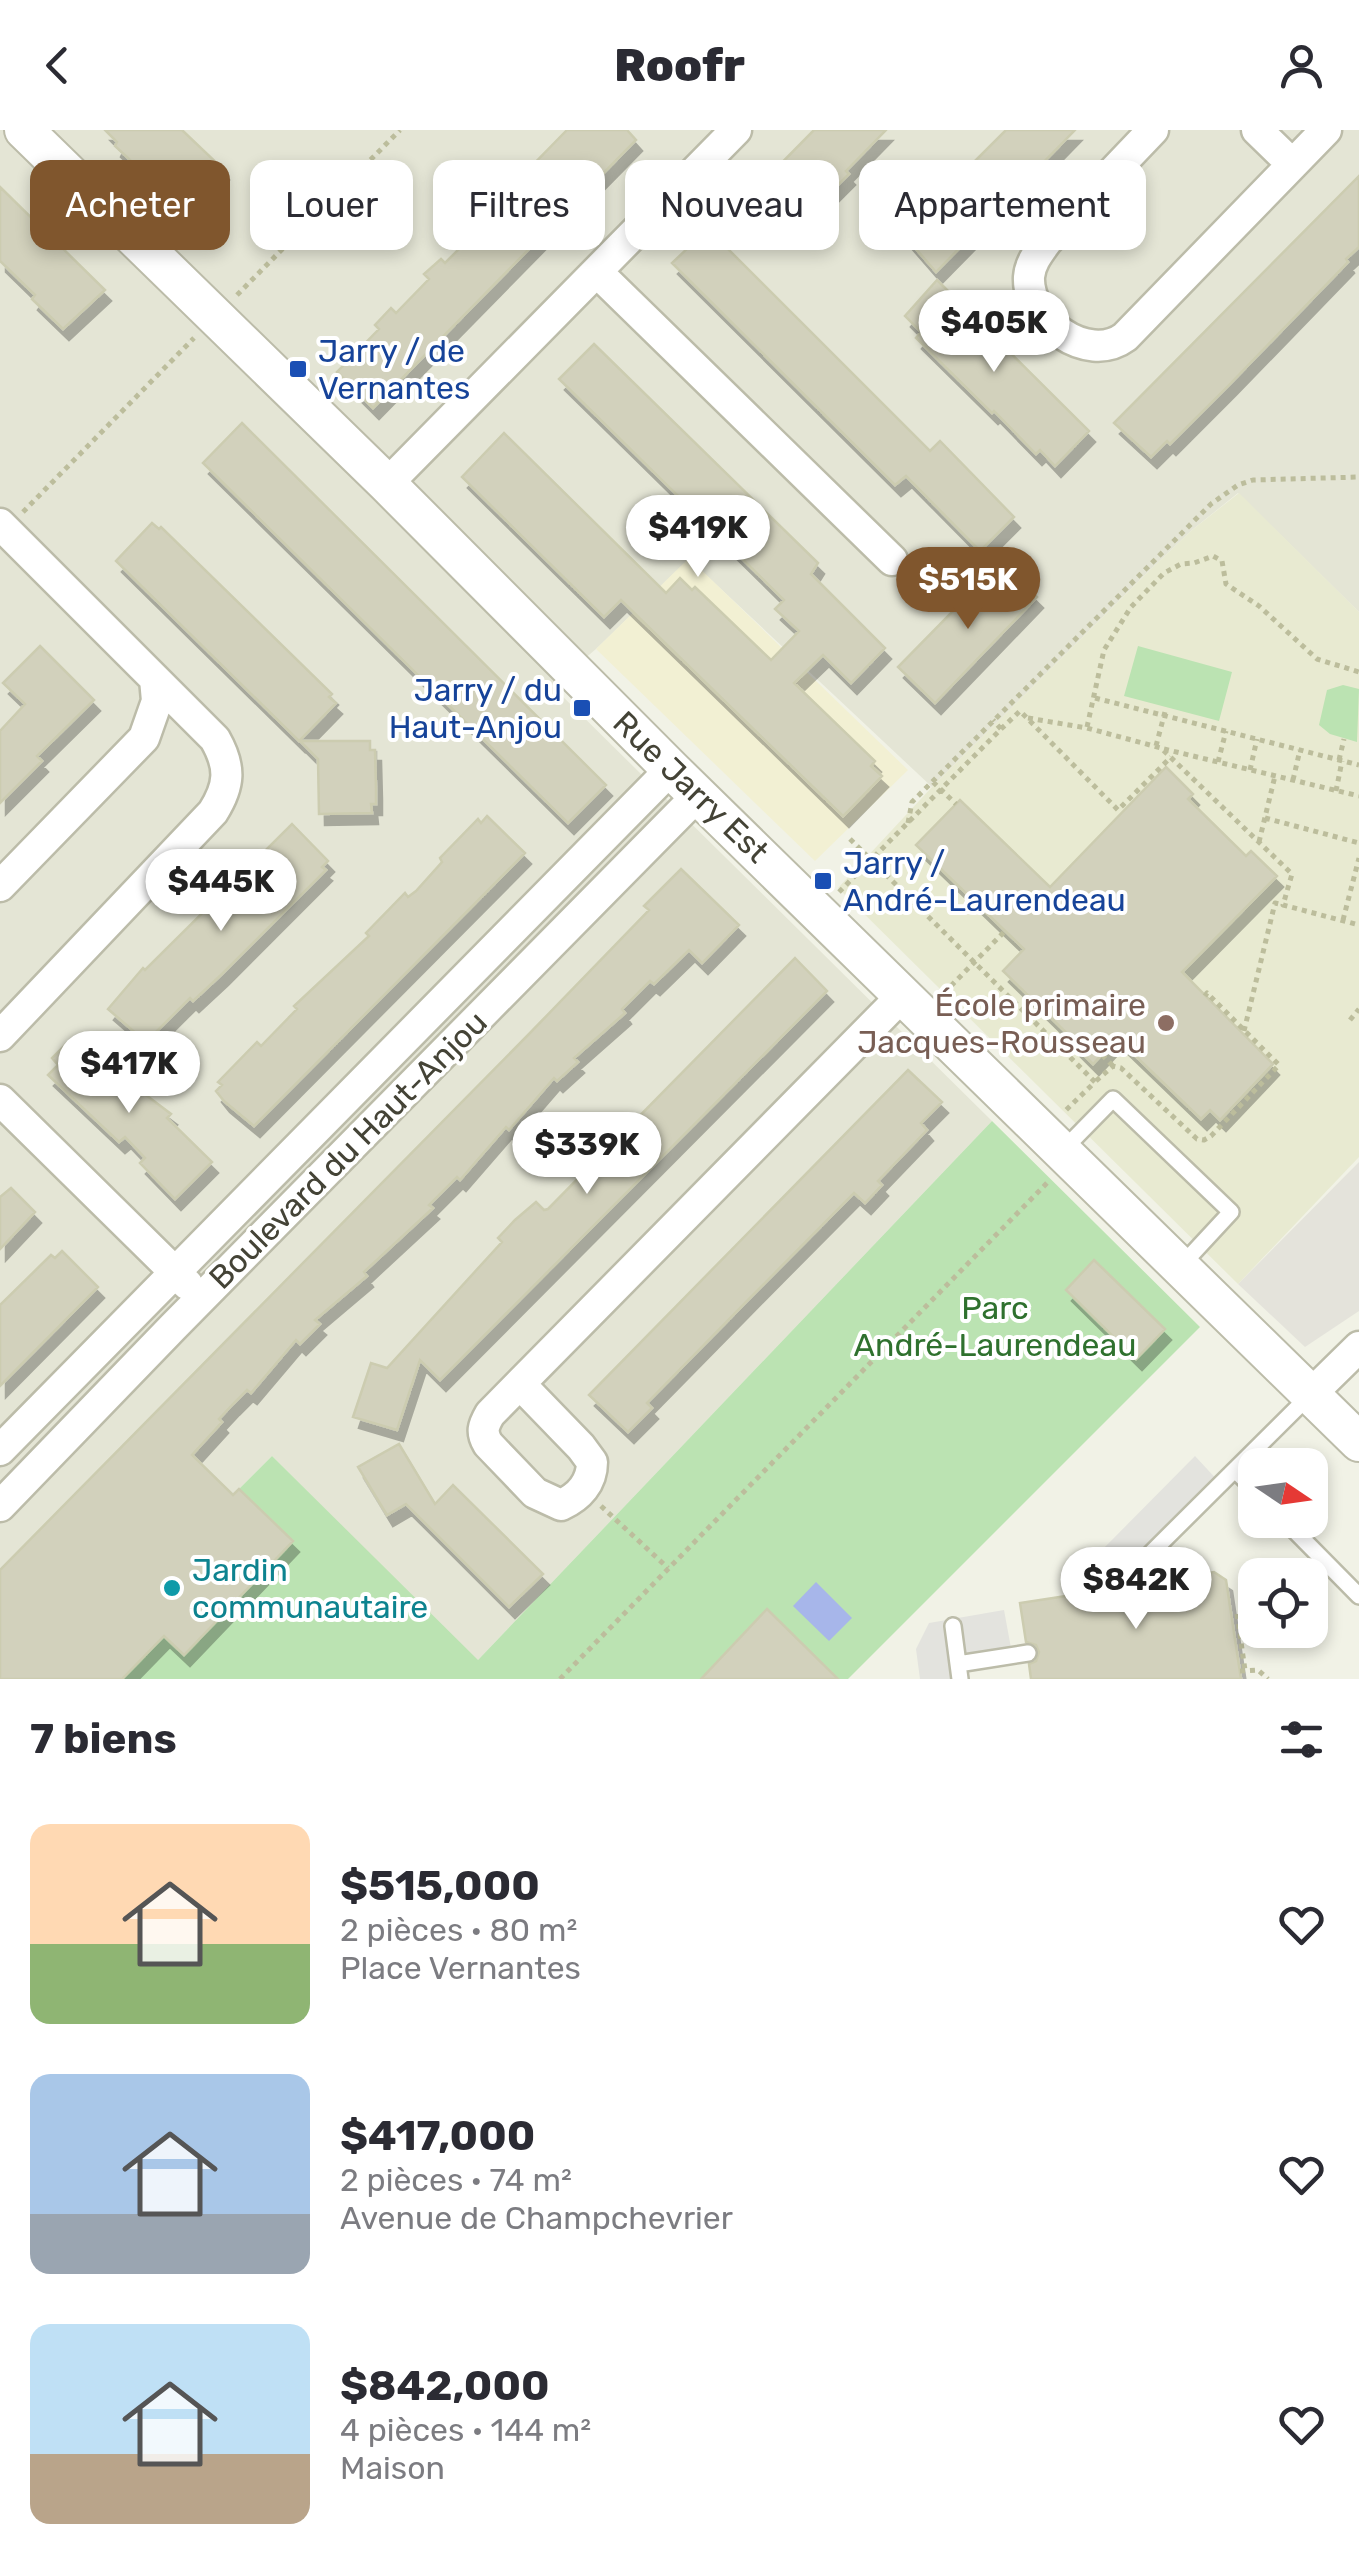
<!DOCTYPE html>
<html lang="fr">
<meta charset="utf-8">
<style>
:root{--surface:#fff;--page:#f7f7f7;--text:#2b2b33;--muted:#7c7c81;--accent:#80562d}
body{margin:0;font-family:Rubik,sans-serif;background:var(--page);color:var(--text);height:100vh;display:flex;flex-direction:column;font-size:38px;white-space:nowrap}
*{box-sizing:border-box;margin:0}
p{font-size:32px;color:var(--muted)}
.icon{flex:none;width:55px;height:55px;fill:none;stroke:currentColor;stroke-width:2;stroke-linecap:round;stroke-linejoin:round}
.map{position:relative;height:1549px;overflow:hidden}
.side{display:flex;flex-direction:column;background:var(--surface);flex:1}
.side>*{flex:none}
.guide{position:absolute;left:30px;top:30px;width:1300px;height:90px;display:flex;gap:20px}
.needle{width:65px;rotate:103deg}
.fabs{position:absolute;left:1238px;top:1318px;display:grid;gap:20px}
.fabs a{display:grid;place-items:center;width:90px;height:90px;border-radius:20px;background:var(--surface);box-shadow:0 5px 15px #0003;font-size:50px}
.price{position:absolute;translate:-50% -85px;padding:0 22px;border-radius:35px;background:#fff;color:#222;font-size:32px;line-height:65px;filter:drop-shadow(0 2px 5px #0008)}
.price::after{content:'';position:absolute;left:50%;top:60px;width:30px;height:22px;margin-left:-15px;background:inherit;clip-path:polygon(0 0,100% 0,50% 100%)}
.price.selected{background:var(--accent);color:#fff}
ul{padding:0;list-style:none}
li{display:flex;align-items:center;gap:30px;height:250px;padding:0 30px}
li span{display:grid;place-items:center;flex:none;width:280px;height:200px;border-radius:20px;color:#555}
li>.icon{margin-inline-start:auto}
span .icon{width:120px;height:120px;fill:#fffc;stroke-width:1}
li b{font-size:42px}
h2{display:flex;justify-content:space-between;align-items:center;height:120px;padding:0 30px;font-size:42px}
.tag{padding:0 35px;border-radius:20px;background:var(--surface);box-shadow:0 5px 15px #0003;font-size:35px;line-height:90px}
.tag.selected{background:var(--accent);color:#fff}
header{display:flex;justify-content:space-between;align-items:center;height:130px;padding:0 30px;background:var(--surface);font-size:45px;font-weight:800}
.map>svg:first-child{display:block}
</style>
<header><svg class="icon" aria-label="back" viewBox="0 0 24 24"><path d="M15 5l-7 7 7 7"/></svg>Roofr<svg class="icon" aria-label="person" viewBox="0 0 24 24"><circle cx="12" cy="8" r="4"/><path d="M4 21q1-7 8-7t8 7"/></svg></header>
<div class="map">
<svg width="1359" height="1549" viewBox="0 0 1359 1549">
<defs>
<filter id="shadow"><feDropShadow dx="6" dy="11" stdDeviation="0" flood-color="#0004"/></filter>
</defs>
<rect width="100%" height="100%" fill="#f1f2e6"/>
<path fill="#e4e5d5" d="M0,0H1359V482L1238,363L1192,400L1149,441L932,657L689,429L596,519L552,556L992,991L477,1531L272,1326L233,1365L0,1549Z"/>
<path fill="#f2f0d3" d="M689,428L908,640L815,731L596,519Z"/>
<path fill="#e4e3db" d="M1359,1032V1181L1305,1217L1238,1154Z"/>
<path fill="#e8ead1" d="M1239,363L1359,482V1027L1238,1154L838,758L932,657L1149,441L1192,400Z"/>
<path fill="#bbe3b2" d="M1138,516L1232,542L1219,591L1124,566Z
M1343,555L1359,559L1357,612L1330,604L1319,595L1327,560Z
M992,991L1200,1197L848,1549H10L208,1341L233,1365L272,1326L478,1530Z"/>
<path fill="#e3e3de" d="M1195,1326L1221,1354L1142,1432L1123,1436L1103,1419Z
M1004,1480L1011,1518L957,1526L960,1549H920L916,1519L929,1493Z"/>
<path fill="#a7b6ea" d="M816,1452L852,1488L829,1511L793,1476Z"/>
<path fill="#d2d1bc" stroke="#ccccb0" stroke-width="2.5" filter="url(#shadow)" d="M105,0H182L223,39L184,79L177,71L170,78L158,56L115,16L117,12Z
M567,0H627L636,10L373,278L337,242L379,199L375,195L391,178L396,183L429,149L424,144L441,129L445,133L479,99L474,94L490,80L494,84L527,51L522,46Z
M814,0H886L846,41L849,44L827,66L824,63L783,104L747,68Z
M1006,0H1075L936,142L903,104L945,61L942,57L959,40L962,44Z
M1359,46V117L1346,129L1348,132L1230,254L1170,314L1167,311L1151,327L1114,293Z
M0,57L105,160L63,199L32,169L35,165L0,131Z
M708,99L930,321L940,311L1014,387L980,421L906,346L895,355L672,133Z
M937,150L1089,301L1055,336L1040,320L1036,324L994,281L992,283L916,208L921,202L905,186Z
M594,214L818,433L811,444L885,518L851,553L823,525L794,553L875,631L871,636L882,646L843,686L621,470L604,487L462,347L504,303L666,463L680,448L692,460L695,457L771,530L799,501L775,479L784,470L559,249Z
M242,293L606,655L568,693L203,333Z
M152,393L159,399L161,397L332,564L329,567L336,573L299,611L116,431Z
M1001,432L1037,467L935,573L898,537Z
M40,516L94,570L37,626L42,631L0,673V601L25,574L3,553Z
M300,611H370V620H375L376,659V674H371L372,683L319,684L318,629Z
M1166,637L1193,664L1188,669L1246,726L1251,721L1277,746L1182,842L1273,934L1220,990L1210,980L1201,989L1117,908L1093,934L1075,916L1078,914L1003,841L1024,819L916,715L960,670L1050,757Z
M487,686L525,723L254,996L224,971L216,961L222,955L218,952L257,912L261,916L297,879L294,876L369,806L366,803L405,763L408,767L416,761L442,732L440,728L478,689L481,693Z
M292,694L328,731L322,737L326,740L222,844L193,871L190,868L146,912L108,879L143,838L145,840Z
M681,739L739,795L702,833L689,820L654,854L650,851L622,879L625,883L574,928L578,932L557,951L554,948L509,1000L506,997L460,1050L457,1047L429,1075L433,1078L364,1142L367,1146L315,1190L320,1194L300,1214L296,1210L251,1263L247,1260L233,1274L219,1289L222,1292L192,1325L233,1365L239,1359L293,1411L184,1525L164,1506L122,1549H0V1440L529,904L649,780L644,776Z
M795,828L827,861L440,1250L420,1230L397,1300L353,1287L371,1233L387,1238L502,1112L498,1108L515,1090L536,1072L544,1080L548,1079Z
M87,911L130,953L171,984L167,988L212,1032L175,1069L140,1033L145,1028L125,1007L119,1012L48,945L58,935L52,928L68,912L77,921Z
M908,940L942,972L921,993L927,1000L878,1051L882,1055L865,1073L854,1063L745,1173L647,1273L652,1278L628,1302L589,1265Z
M11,1058L35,1082L0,1119V1067Z
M62,1121L98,1157L0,1256V1175L51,1125L55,1128Z
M1094,1130L1165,1199L1136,1229L1066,1160Z
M399,1314L435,1374L453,1355L543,1444L509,1477L406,1374L387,1385L358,1337Z
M1214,1442L1226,1450L1241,1549H1031L1029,1534L1036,1531L1039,1522L1036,1515L1026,1512L1020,1473L1066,1466L1071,1458L1079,1464Z
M767,1479L838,1549H701Z"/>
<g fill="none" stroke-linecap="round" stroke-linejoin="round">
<g stroke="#bcbca9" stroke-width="20">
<path id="service" d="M1063,1020L1113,969L1231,1082L1180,1137
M1235,1340L1255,1360
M1284,1390L1359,1466
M1150,1424L1310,1265
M953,1496L960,1549
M958,1534L1028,1523"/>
</g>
<g stroke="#bcbca9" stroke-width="35">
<path id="minor" d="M1153,0L1047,111C1039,122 1030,133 1029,147C1027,190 1087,235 1125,207L1326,0
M1257,0L1292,34
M597,142L892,430
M387,354L736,0
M0,394L215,609C231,637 230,655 213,682L0,906
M0,756L144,608L157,571L155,549
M0,970L187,1154
M520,1254L581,1317L592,1332C592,1353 579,1367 561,1375L535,1363L488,1314C481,1302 483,1296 490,1284L903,865
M1310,1265L1359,1217
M0,1320L671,639
M0,1376L173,1197L698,665"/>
</g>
<g stroke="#bcbca9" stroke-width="42">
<path id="tertiary" d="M24,0L387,354L671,639L1359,1312"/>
</g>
<path stroke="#bcbd9c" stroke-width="5" stroke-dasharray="5 5" stroke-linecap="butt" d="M237,165L400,0
M23,382L194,208
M1095,568L1359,635
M1028,588L1087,598L1161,618L1292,744L1283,775L1359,795
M1087,597L1104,520L1131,477L1164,443L1181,434L1194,433L1213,426L1222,431L1226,454L1259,476L1317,529L1359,542
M1001,599L1020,581L1118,680L1171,627
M1156,616L1166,578
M1164,619L1359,666
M1339,630L1344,609
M1218,632L1226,601
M1250,640L1257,609
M1293,650L1300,620
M933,652L956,674
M1336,661L1342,631
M1265,688L1359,713
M908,693L912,672L1211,374L1238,355L1253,350L1359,347
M850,709L1095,952L1065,981
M1259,712L1275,646
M839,762L1001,599L993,590
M1343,790L1359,728
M944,863L1005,801
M1350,890L1359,879
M1244,901L1275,773L1283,775
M1102,925L1113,936
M1096,951L1113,936L1121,938L1197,1009L1204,1010L1211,1006L1279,935L1207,863L1205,866
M601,1376L668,1438
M1136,1476L1130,1447L1137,1438
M1237,1484L1245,1540
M1240,1541L1258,1540L1268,1549
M560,1549L1047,1053"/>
<use href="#service" stroke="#fff" stroke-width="15"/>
<use href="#minor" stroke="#fff" stroke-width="30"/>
<use href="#tertiary" stroke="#fff" stroke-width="38"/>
</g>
<g fill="#1a4fb4" stroke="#fff" stroke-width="4">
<rect x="288" y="229" width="20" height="20" rx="5"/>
<rect x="572" y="568" width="20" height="20" rx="5"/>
<rect x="813" y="741" width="20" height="20" rx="5"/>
</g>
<circle fill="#8d6e63" stroke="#fff" stroke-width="4" cx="1166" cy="893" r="10"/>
<circle fill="#0f9aa8" stroke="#fff" stroke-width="4" cx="172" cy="1458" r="10"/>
<g text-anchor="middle" stroke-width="8" stroke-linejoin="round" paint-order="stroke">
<g font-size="32" fill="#164399" stroke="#fff" text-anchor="start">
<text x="318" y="232">Jarry / de<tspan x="318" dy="37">Vernantes</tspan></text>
<text x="562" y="571" text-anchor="end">Jarry / du<tspan x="562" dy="37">Haut-Anjou</tspan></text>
<text x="843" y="744">Jarry /<tspan x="843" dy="37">André-Laurendeau</tspan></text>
</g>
<g font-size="32" fill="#444336" stroke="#fff">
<text transform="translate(691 657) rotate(44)" y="11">Rue Jarry Est</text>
<text transform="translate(348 1020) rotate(-45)" y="11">Boulevard du Haut-Anjou</text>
</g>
<g font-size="32" fill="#785e54" stroke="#fff" text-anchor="end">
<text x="1146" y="886">École primaire<tspan x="1146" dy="37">Jacques-Rousseau</tspan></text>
</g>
<g font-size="32" fill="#2f712e" stroke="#fff">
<text x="995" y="1189">Parc<tspan x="995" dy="37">André-Laurendeau</tspan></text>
</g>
<g font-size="32" fill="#0d838f" stroke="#fff" text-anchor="start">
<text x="192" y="1451">Jardin<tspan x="192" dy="37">communautaire</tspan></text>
</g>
</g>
</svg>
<div class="fabs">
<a><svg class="needle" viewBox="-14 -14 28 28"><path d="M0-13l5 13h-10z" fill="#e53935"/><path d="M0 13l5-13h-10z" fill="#7c7c81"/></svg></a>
<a><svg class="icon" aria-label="locate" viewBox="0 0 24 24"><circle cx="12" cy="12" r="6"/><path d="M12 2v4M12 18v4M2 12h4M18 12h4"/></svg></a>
</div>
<b class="price" style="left:994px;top:245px">$405K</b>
<b class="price" style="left:698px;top:450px">$419K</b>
<b class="price selected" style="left:968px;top:502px">$515K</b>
<b class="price" style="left:221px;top:804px">$445K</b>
<b class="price" style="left:129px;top:986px">$417K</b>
<b class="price" style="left:587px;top:1067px">$339K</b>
<b class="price" style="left:1136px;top:1502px">$842K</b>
<div class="guide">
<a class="tag selected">Acheter</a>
<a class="tag">Louer</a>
<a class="tag">Filtres</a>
<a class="tag">Nouveau</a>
<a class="tag">Appartement</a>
</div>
</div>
<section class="side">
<h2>7 biens<svg class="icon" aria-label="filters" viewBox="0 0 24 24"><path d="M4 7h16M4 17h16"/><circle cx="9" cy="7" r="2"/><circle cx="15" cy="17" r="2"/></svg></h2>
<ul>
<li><span style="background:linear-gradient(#ffd9b3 60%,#8fb573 0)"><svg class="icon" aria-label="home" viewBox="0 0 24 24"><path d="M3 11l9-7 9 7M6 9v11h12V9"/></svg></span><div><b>$515,000</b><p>2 pièces · 80 m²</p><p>Place Vernantes</p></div><svg class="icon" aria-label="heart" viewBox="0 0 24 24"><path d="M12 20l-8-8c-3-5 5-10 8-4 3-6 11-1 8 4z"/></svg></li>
<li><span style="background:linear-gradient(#a9c7e8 70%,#9aa5b1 0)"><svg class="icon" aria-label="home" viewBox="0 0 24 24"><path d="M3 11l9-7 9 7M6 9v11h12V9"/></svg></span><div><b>$417,000</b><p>2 pièces · 74 m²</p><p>Avenue de Champchevrier</p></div><svg class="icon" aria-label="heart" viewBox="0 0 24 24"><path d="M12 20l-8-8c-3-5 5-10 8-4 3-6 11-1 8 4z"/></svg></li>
<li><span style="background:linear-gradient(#bfe0f5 65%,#b9a48a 0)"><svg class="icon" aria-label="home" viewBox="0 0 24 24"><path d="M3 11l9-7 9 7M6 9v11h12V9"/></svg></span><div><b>$842,000</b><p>4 pièces · 144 m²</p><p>Maison</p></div><svg class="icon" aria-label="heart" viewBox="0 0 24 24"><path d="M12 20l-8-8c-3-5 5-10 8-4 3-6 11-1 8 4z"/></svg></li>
</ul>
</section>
